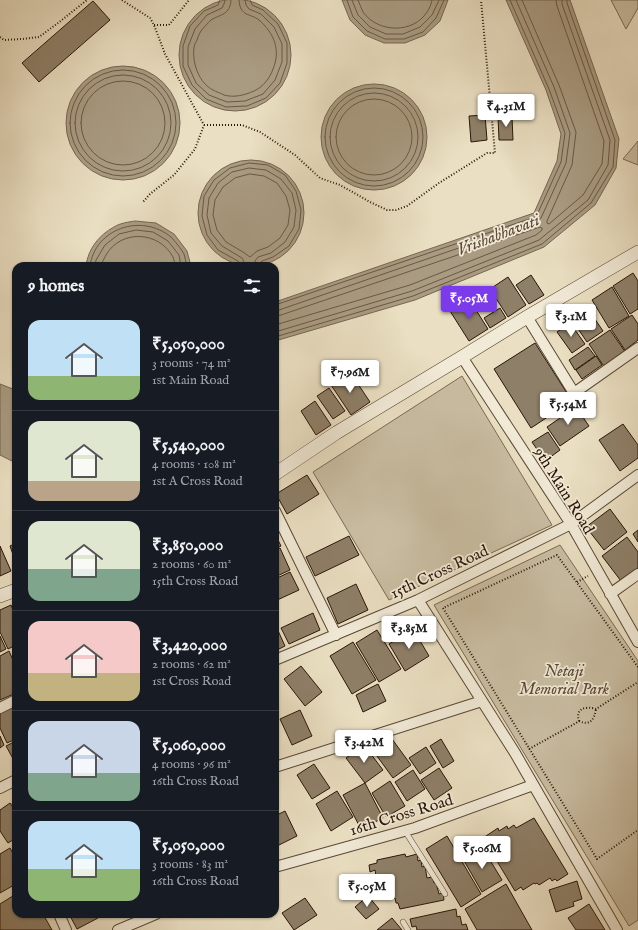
<!DOCTYPE html>
<meta charset="utf-8">
<style>
:root{--surface:#171b24;--page:#20242c;--text:#f1f3f6;--muted:#9ea1a6;--line:#363941;--accent:#7c3aed}
body{margin:0;font-family:"IM FELL English",serif;background:var(--page);color:var(--text);height:100vh;display:flex;flex-direction:column;font-size:15px;white-space:nowrap}
*{box-sizing:border-box;margin:0}
p{font-size:13px;color:var(--muted)}
.icon{flex:none;width:22px;height:22px;fill:none;stroke:currentColor;stroke-width:2;stroke-linecap:round;stroke-linejoin:round}
.map{position:relative;flex:1;overflow:hidden}
.drawer{position:absolute;left:12px;top:262px;width:267px;height:656px;display:flex;flex-direction:column;background:var(--surface);border-radius:12px;box-shadow:0 1px 3px #0004}
.drawer>*{flex:none}
.price{position:absolute;translate:-50% -34px;padding:0 9px;border-radius:4px;background:#fff;color:#222;font-size:13px;line-height:26px;filter:drop-shadow(0 1px 2px #0008)}
.price::after{content:'';position:absolute;left:50%;top:24px;width:12px;height:9px;margin-left:-6px;background:inherit;clip-path:polygon(0 0,100% 0,50% 100%)}
.price.active{background:var(--accent);color:#fff}
ul{padding:0;list-style:none}
li{display:flex;align-items:center;gap:12px;height:100px;padding:0 16px}
li+li{border-top:1px solid var(--line)}
li span{display:grid;place-items:center;flex:none;width:112px;height:80px;border-radius:12px;color:#555}
li>.icon{margin-inline-start:auto}
span .icon{width:48px;height:48px;fill:#fffc;stroke-width:1}
li b{font-size:17px}
h2{display:flex;justify-content:space-between;align-items:center;height:48px;padding:0 16px;font-size:17px}
.map>svg:first-child{display:block}
</style>
<div class="map">
<svg width="638" height="930" viewBox="0 0 638 930">
<rect width="100%" height="100%" fill="#eadfc2"/>
<filter id="stains"><feTurbulence type="fractalNoise" baseFrequency=".005" numOctaves="4"/><feColorMatrix values="0 0 0 0 .2 0 0 0 0 .09 0 0 0 0 .02 0 0 0 .5 -.17"/></filter>
<radialGradient id="worn" r=".72"><stop offset=".6" stop-color="#630" stop-opacity="0"/><stop offset="1" stop-color="#630" stop-opacity=".3"/></radialGradient>
<path fill="#c9bda2" stroke="#7a6a54" d="M611,0H638V8L626,29Z
M638,141V165L623,159Z
M462,376L552,525L389,600L313,472Z
M560,545L638,661V920L629,926L434,605Z"/>
<path fill="#a99b82" stroke="#766651" d="M179 55a56 56 0 1 1 112 0a56 56 0 1 1-112 0Z
M342,0H448L440,21L425,35L405,43H384L365,35L350,20Z
M506,0H570L619,139L616,168L595,205L544,247L415,300L275,341V302L534,213L557,161L561,134L546,90Z
M66 123a57 57 0 1 1 114 0a57 57 0 1 1-114 0Z
M321 137a53 53 0 1 1 106 0a53 53 0 1 1-106 0Z
M198 213a53 53 0 1 1 106 0a53 53 0 1 1-106 0Z
M135,221L156,223L174,234L187,251L191,266H86C88,249 99,235 114,227C120,223 129,222 135,221Z
M0,384L13,389H16V463L0,455Z"/>
<g fill="none" stroke-linecap="round" stroke-linejoin="round">
<path stroke="#6a5844" stroke-width="1" d="M220,0L218,5L204,11L190,26L183,46V66L192,85L206,99L226,107L247,106L266,98L280,83L287,63V43L278,24L263,10L252,5L250,0
M225,0L224,4L222,8L207,15L195,29L188,47V65L196,83L209,95L227,102L245,101L263,94L275,80L282,62V44L274,27L261,14L249,9L246,5L245,0
M231,0C230,15 221,14 211,20C208,23 203,28 201,31C199,34 198,37 197,40C196,42 194,45 194,48C192,63 199,83 213,90C216,92 221,93 224,95C234,98 245,95 254,91C263,87 270,78 273,69C281,50 274,33 259,20C250,13 240,17 239,0
M347,0L353,17L367,31L385,39H404L423,32L436,18L444,0
M352,0L358,15L370,27L386,34H403L420,27L432,15L439,0
M358,0C360,4 361,8 363,12C378,33 413,34 427,12C430,8 431,4 432,0
M522,0L559,85L576,132L572,165L547,221V223L549,224L583,195L602,164L604,141L557,6L556,0
M70 123a53 53 0 1 1 106 0a53 53 0 1 1-106 0Z
M75 123a48 48 0 1 1 96 0a48 48 0 1 1-96 0Z
M81 123a42 42 0 1 1 84 0a42 42 0 1 1-84 0Z
M325 137a49 49 0 1 1 98 0a49 49 0 1 1-98 0Z
M330 137a44 44 0 1 1 88 0a44 44 0 1 1-88 0Z
M336 137a38 38 0 1 1 76 0a38 38 0 1 1-76 0Z
M250,174L264,176L277,183L286,196L290,210L288,225L280,238L268,247L257,251L250,257L243,252L226,242L217,230L213,215L215,200L223,187L235,178Z
M90,266C95,228 142,213 171,237C174,240 182,250 184,254C185,258 186,262 187,266
M95,266L96,260L105,245L119,234L136,230L153,232L168,241L179,255L181,266
M101,266C102,262 104,259 106,255C121,229 159,231 173,257C174,260 175,263 175,266
M240,266L239,263L238,261L218,250L207,235L202,216L204,196L214,180L230,168L249,163L268,165L285,175L296,191L301,210L299,229L289,246L273,257L262,261L260,263V266
M245,266L244,262L242,258L222,246L211,233L207,215L209,198L218,183L232,172L249,168L266,170L281,179L292,193L296,210L294,227L285,242L271,253L258,257L255,261V266
M275,305L535,217L537,215L561,162L565,133L549,89L510,0
M275,310H279L537,221L541,218L566,163L570,133L554,87L516,0
M275,316L281,315L540,227L542,228V230L536,235L410,285L275,325
M275,332L412,291L539,240L588,200L608,165L610,140L562,4V0
M275,337L413,296L542,244L591,203L613,167L615,140L567,3V0"/>
</g>
<path fill="#8e7f68" stroke="#2a1607" d="M93,1L110,20L39,82L22,63Z
M485,115L487,140L471,142L469,116Z
M498,117H512L513,140H499Z
M633,273L638,281V309L630,314L613,286Z
M531,275L544,295L529,304L516,285Z
M508,277L526,305L508,317L490,289Z
M612,287L629,316L609,328L592,300Z
M469,299L488,329L469,341L450,311Z
M586,306L603,331L587,342L570,317Z
M500,308L506,318L490,328L484,318Z
M632,315L638,324V340L625,350L611,329Z
M570,323L585,344L572,353L557,332Z
M610,330L626,353L605,368L589,344Z
M535,343L572,401L531,428L494,369Z
M588,347L595,356L575,370L569,360Z
M596,356L602,365L582,379L576,370Z
M350,372L370,402L351,415L331,385Z
M329,388L345,411L333,419L317,396Z
M315,401L331,425L316,435L301,411Z
M576,407L589,426L560,446L547,427Z
M623,424L638,445V458L620,471L599,440Z
M548,432L560,450L545,461L532,442Z
M307,475L319,494L287,514L276,494Z
M610,509L627,532L604,550L586,527Z
M638,530V542L633,534Z
M275,534L281,546L275,549Z
M349,536L359,555L315,576L306,557Z
M627,537L638,552V568L621,581L602,556Z
M16,543V563L10,546Z
M0,546L11,571L0,576Z
M280,548L290,570L275,577V551Z
M290,572L299,590L275,601V579Z
M356,584L368,610L338,624L327,598Z
M11,605L16,616V645L8,649L0,632V610Z
M313,613L320,630L289,644L281,628Z
M275,624L285,646L275,651Z
M413,629L429,656L405,671L389,644Z
M377,630L401,669L379,682L356,643Z
M0,636L6,649L0,652Z
M353,642L376,680L352,694L330,656Z
M9,651L16,667V693L0,700V656Z
M301,666L322,692L305,706L284,679Z
M378,684L386,701L363,712L356,695Z
M14,707L16,712V739L7,743L0,728V713Z
M300,710L312,736L292,745L280,719Z
M0,736L4,745L0,748Z
M392,739L411,765L393,778L374,752Z
M441,739L454,761L443,768L430,746Z
M14,742L16,746V764L6,746Z
M364,745L383,770L365,783L346,758Z
M426,747L436,763L420,774L409,758Z
M314,764L330,788L312,799L297,775Z
M439,768L452,788L434,800L421,780Z
M413,770L425,789L407,801L395,782Z
M390,781L405,806L386,817L372,793Z
M365,783L383,818L361,829L343,795Z
M337,791L353,817L331,831L316,804Z
M16,800V810L12,803Z
M10,803L16,812V838L8,843L0,831V810Z
M285,811L297,836L275,847V816Z
M534,818L568,874L557,881L555,879L552,881L550,878L539,885L537,883L535,884L534,883L523,890L521,887L515,891L483,838L498,828L499,831L507,826L508,829L514,825L516,828Z
M447,836L481,894L461,907L426,849Z
M482,847L502,880L482,892L463,859Z
M10,848L16,859V884L0,893V854Z
M405,854L406,857L417,854L418,861L421,860L422,867L425,866L427,878L432,877L434,883H436L439,894L443,893L444,900L400,909L398,903H396L395,898L391,899L388,886L382,888L380,881L377,882L375,870L370,872L369,865L377,863V860Z
M577,881L582,899L573,902L574,906L556,912L549,890Z
M506,884L532,930H477L465,909Z
M16,894V914H43L52,930H0V904Z
M368,896L379,909L366,919L355,907Z
M305,898L317,915L294,930L282,913Z
M589,904L605,930H576L568,918Z
M456,909L457,917L460,916L462,925L466,924L468,930H417L416,926L412,927L410,919Z
M69,914H96L98,918L77,929Z
M392,918L402,930H377Z"/>
<g fill="none" stroke-linecap="round" stroke-linejoin="round">
<g stroke="#5a4836" stroke-width="6">
<path id="service" d="M405,831L445,894
M403,922L408,930"/>
</g>
<g stroke="#5a4836" stroke-width="12">
<path id="minor" d="M527,317L574,393L638,348
M462,357L571,524L638,642
M275,511L336,635
M610,594L638,574
M418,600L515,753L617,930
M275,660L418,600L571,524L638,475
M0,708L16,700
M275,767L482,701
M0,788L16,780
M275,867L415,828L533,785
M59,914L66,930
M118,930L156,914"/>
</g>
<g stroke="#5a4836" stroke-width="14">
<path id="tertiary" d="M275,474L336,433L462,357L527,317L638,252
M0,596L16,590"/>
</g>
<path stroke="#2a1607" stroke-width="2" stroke-dasharray="1 2" stroke-linecap="butt" d="M122,0L150,18L154,25L165,54L204,125L195,149L174,175L150,194L143,202
M154,25H169L189,0
M0,37L4,40L22,39L39,37L58,23L87,0
M204,125H242L260,132L295,155L320,178L340,185L370,202L387,210H396L407,206L439,183L487,153H495L481,0
M577,582L588,576
M638,667L557,555L443,608L597,859L638,830
M579,721C590,726 594,720 596,709
M529,749L576,723L579,721C575,708 586,706 596,709L638,682"/>
<use href="#service" stroke="#f1ead7" stroke-width="5"/>
<use href="#minor" stroke="#f1ead7" stroke-width="10"/>
<use href="#tertiary" stroke="#f1ead7" stroke-width="13"/>
</g>
<g text-anchor="middle" stroke-width="3.5" stroke-linejoin="round" paint-order="stroke">
<g font-size="16" fill="#2a1607" stroke="#f1ead7">
<text transform="translate(565 490) rotate(58)" y="6">9th Main Road</text>
<text transform="translate(439 571) rotate(-25)" y="6">15th Cross Road</text>
<text transform="translate(401 814) rotate(-17)" y="6">16th Cross Road</text>
</g>
<g font-size="16" font-style="italic" fill="#5a4836" stroke="#f1ead7">
<text x="564" y="676">Netaji<tspan x="564" dy="18">Memorial Park</tspan></text>
</g>
<g font-size="17" font-style="italic" fill="#5d4b38" stroke="#f1ead7">
<text transform="translate(498 234) rotate(-21)" y="6">Vrishabhavati</text>
</g>
</g>
<rect width="100%" height="100%" filter="url(#stains)"/>
<rect width="100%" height="100%" fill="url(#worn)"/>
</svg>
<b class="price" style="left:506px;top:128px">₹4.31M</b>
<b class="price active" style="left:469px;top:320px">₹5.05M</b>
<b class="price" style="left:571px;top:338px">₹3.1M</b>
<b class="price" style="left:350px;top:394px">₹7.96M</b>
<b class="price" style="left:568px;top:426px">₹5.54M</b>
<b class="price" style="left:409px;top:650px">₹3.85M</b>
<b class="price" style="left:364px;top:764px">₹3.42M</b>
<b class="price" style="left:482px;top:870px">₹5.06M</b>
<b class="price" style="left:367px;top:908px">₹5.05M</b>
<section class="drawer">
<h2>9 homes<svg class="icon" aria-label="filters" viewBox="0 0 24 24"><path d="M4 7h16M4 17h16"/><circle cx="9" cy="7" r="2"/><circle cx="15" cy="17" r="2"/></svg></h2>
<ul>
<li><span style="background:linear-gradient(#bfe0f5 70%,#8fb573 0)"><svg class="icon" aria-label="home" viewBox="0 0 24 24"><path d="M3 11l9-7 9 7M6 9v11h12V9"/></svg></span><div><b>₹5,050,000</b><p>3 rooms · 74 m²</p><p>1st Main Road</p></div></li>
<li><span style="background:linear-gradient(#dfe7d0 75%,#b9a48a 0)"><svg class="icon" aria-label="home" viewBox="0 0 24 24"><path d="M3 11l9-7 9 7M6 9v11h12V9"/></svg></span><div><b>₹5,540,000</b><p>4 rooms · 108 m²</p><p>1st A Cross Road</p></div></li>
<li><span style="background:linear-gradient(#dfe7d0 60%,#7fa58c 0)"><svg class="icon" aria-label="home" viewBox="0 0 24 24"><path d="M3 11l9-7 9 7M6 9v11h12V9"/></svg></span><div><b>₹3,850,000</b><p>2 rooms · 60 m²</p><p>15th Cross Road</p></div></li>
<li><span style="background:linear-gradient(#f6c9c9 65%,#c2b280 0)"><svg class="icon" aria-label="home" viewBox="0 0 24 24"><path d="M3 11l9-7 9 7M6 9v11h12V9"/></svg></span><div><b>₹3,420,000</b><p>2 rooms · 62 m²</p><p>1st Cross Road</p></div></li>
<li><span style="background:linear-gradient(#c9d6e8 65%,#7fa58c 0)"><svg class="icon" aria-label="home" viewBox="0 0 24 24"><path d="M3 11l9-7 9 7M6 9v11h12V9"/></svg></span><div><b>₹5,060,000</b><p>4 rooms · 96 m²</p><p>16th Cross Road</p></div></li>
<li><span style="background:linear-gradient(#bfe0f5 60%,#8fb573 0)"><svg class="icon" aria-label="home" viewBox="0 0 24 24"><path d="M3 11l9-7 9 7M6 9v11h12V9"/></svg></span><div><b>₹5,050,000</b><p>3 rooms · 83 m²</p><p>16th Cross Road</p></div></li>
</ul>
</section>
</div>
